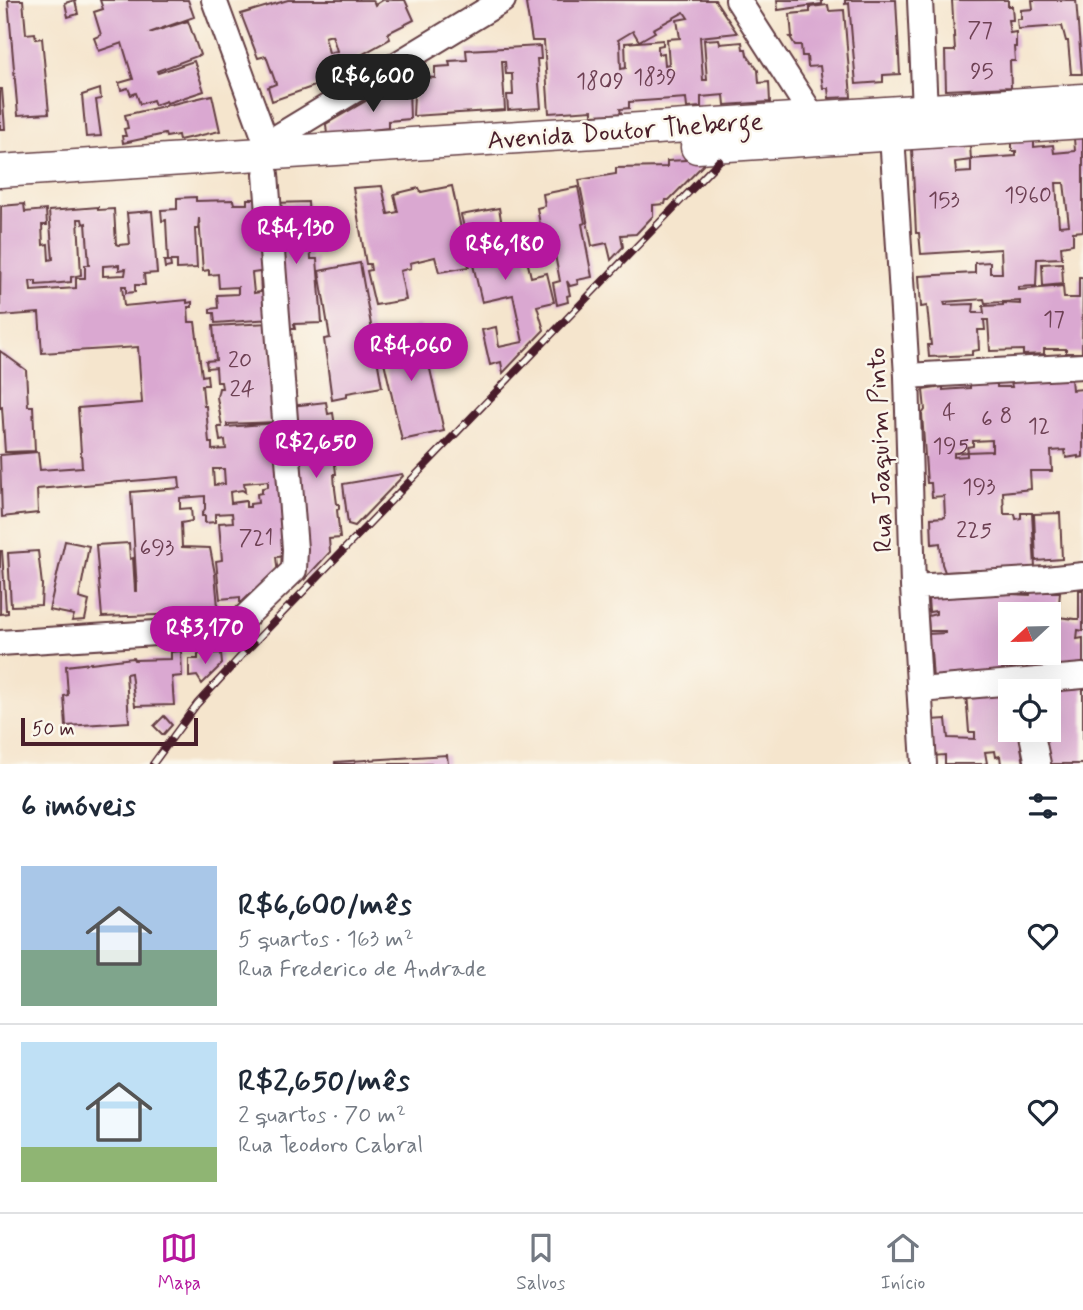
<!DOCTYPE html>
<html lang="pt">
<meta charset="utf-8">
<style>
:root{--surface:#fff;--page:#f2f2f3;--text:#1f2937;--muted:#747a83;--line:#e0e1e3;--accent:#b5179e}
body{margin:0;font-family:Mynerve,sans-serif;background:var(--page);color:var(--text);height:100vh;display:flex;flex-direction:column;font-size:26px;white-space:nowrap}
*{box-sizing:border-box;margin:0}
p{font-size:23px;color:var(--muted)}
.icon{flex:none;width:38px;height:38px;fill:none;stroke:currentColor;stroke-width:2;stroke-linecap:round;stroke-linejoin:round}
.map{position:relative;height:764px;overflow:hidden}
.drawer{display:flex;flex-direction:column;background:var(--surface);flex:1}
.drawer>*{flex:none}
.needle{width:46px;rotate:248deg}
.fabs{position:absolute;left:998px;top:602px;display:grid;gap:14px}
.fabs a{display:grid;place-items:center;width:63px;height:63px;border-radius:0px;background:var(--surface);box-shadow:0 7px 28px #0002;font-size:35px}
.scale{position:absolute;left:21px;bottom:18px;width:177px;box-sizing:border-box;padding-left:7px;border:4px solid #4a1f2b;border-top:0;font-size:19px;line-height:24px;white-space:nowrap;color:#4a1f2b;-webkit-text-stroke:5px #fbf7ec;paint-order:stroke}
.price{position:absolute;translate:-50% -60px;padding:0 16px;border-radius:24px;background:var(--accent);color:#fff;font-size:23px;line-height:46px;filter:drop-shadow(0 2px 4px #0008)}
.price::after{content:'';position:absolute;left:50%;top:42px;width:21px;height:16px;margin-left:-10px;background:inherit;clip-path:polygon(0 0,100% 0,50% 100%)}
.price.on{background:#222;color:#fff}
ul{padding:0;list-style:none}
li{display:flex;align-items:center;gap:21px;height:175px;padding:0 21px}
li+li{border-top:2px solid var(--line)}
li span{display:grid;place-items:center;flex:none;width:196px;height:140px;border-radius:0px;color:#555}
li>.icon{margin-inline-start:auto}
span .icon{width:84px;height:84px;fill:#fffc;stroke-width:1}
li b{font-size:30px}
h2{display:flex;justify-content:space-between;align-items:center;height:84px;padding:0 21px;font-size:30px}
.dock{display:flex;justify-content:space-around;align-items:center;height:98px;border-top:2px solid var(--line);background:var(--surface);font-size:19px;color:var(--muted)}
.dock a{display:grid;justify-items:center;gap:4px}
.dock .on{color:var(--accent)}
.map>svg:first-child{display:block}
</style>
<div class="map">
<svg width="1083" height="764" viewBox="0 0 1083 764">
<rect width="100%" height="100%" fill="#fbf7ec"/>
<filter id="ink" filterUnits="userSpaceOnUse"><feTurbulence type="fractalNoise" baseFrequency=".0143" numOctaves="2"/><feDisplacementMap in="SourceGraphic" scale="14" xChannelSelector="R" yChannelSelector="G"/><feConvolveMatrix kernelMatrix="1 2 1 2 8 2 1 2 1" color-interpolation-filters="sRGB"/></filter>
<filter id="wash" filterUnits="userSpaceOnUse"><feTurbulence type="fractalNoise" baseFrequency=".00686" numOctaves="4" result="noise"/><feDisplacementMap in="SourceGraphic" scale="28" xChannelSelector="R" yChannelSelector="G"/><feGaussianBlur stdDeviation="1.57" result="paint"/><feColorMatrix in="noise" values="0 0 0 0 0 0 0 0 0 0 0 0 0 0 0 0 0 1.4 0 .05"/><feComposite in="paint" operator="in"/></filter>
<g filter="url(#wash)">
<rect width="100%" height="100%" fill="#f5e5cd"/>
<g id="blocks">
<path fill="#daa8d1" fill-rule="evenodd" d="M8,0H23L26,34L35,33L36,39L42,38L49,113L18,115Z
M75,0L78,14L68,17L65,3Z
M100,0H188L194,17L149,33L188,21L200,55L157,71L158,73L194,61L204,91L167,103L166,101L155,105L153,100L140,104L136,93L131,95L128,88L121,90L119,83L133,79L122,43L99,51L94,38L101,35L94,12L103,9Z
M288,0H373L375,5L383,0H405L414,20L388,33L390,39L356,58L360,66L349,74L272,101L268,87L276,84L266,56L258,58L241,14ZM332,35L337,51L329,53L325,37Z
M533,0H715L737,33L700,37L703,80H707L704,40L719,39L720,44L742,42L743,49H746L747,55L758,70L759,83L769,82L770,102L725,105L724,95L701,97V107L687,108L686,98L629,102V108L620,109L621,113L612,114L592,115V110L549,113L544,41H532L526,4ZM684,12L688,18L677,20L680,38L667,39L669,64L665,65L664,53L658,54V46L663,45V40L625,43L626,68L621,69L620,43L618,40L633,31L639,41L655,32L653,29Z
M777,0H822V4L778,10Z
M845,0H896L900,74L883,75V82L856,84L849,3L845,4Z
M952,0H1008V6H1012L1013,20H1008L1010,33L1016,32V47H1014L1015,61H1010L1011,87L946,90L945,51H955Z
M1032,0H1076L1082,74H1071L1068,41H1066L1062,26L1018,29L1017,19H1021V10L1033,9Z
M828,5L829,11L844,10L851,97L829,98L828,88H823L820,66L808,67L807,56H802L801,45H795L790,37H792L790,14L810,12V7Z
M540,46L541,59H537L541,108L508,110L507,95H513L512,74H506L505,61H502L505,110L413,116L415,73L424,74V77L435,78V67L450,66L449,61L467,60L466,50Z
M409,88L410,119L388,121V128L327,135L326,124L371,98L397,94V89Z
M0,89H2L5,129H0Z
M100,89L101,99L96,100L101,136L86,137L82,95Z
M212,95L220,131L179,140L178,135L166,137L165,134L123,143L122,136H126L124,129L128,128L125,115Z
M1083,137V231L1073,232V244L1061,246L1062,258L1037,259L1036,286L1019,287V290L1063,286L1064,298H1079V278H1083L1082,353H1066V349H1044V354L1023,355V350L990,351L988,320H984L985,330H978L979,350L972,351V355L929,357L928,345H931L927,306L921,307L919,276L975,273V263L990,262V273H1002L1001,249L921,254L919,233H916L912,149L970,145L971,160L955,162L956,173L971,172V159L1016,156V151H1012V142L1034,140V147L1053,145L1054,153L1075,151L1074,138ZM1056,183H1064L1069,225L1059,226ZM984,299L985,303L1020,301V304L1003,303V305L983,306L984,313H973L974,304L945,305L944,302Z
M706,159V162L669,200H666L665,204L653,205V216L636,234L621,235L623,247L611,260L607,243L592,246L579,180L616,174V168L667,167V161Z
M382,186L388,214L398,212L394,194L419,188L421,192L452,186L469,267L439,272L435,257L410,263L411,268L400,271L406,300L375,305L367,271L371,270L370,264H366L353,188Z
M578,187L585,223L582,224L592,277L577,280L578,284L570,286L567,281L570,295L567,296L568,302L557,305L553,283L560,281L551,234L542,235L537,208L545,206L543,194Z
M196,197V201L233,200L234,204H247V199H263L271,319L215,323L214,313H210V309L218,308L217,295L238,294V287L219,288L218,274L209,275V270L203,271L199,218L198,229H195L197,268L177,269V261H170L171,267L165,268L164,261H168L166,220L162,221L161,210L177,209V198ZM260,272L261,292L254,293L252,273Z
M308,202L311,259H317L322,323L294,324L295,329H282L274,203Z
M24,204L25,212L46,210L47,225H42L43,245L48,244L49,260L53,259L49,211L98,207V210L114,209L116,244L118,245L130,244L127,213L152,211L157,273L144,274L145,285H135V292L126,293V286H122L124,306L187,300V303L192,302V307H188L189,322H195L202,376L207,375L208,385H202L204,406H206L209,443H212V450L226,449L225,440L220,441L218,427H222L217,397L219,388H222L221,382H217L216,367L207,368L206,361L216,360L213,326L269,323L277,422L227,424V427L277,423L290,556L276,557L278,575L256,597L240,603V597L220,599L216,561L222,560L219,523L233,522L232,513L215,514V522L205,523V516H202V513L205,509V496L180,498V509L191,508L192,521L181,523L182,547L210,548L215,574L218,607L185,609V614L102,617L96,545L129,543L130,559L133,558L135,591H137L131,492L180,488L179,477L37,489L38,513L2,517L0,455L38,452L40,470L82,467L78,408L142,403L138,347L42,353L39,313L0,316L1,206ZM78,219H82L83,224L86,223L89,265H85V278H76V288L31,291L30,281H36V285L50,284L71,282V277L81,275ZM119,265V270L126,269L125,275L103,276V266ZM213,469H224L225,484L214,485ZM268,481V487L262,488V493L257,494L258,503L250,504V507H246V501L231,503L230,492L242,490L245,492L244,483Z
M499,208L505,243L522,239L531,277L547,273L554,302L537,306L544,330L503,373L501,362L490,365L482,330L496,327L499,347L523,342L513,295L482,302L461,215Z
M360,263L382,387L347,393V397L332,400L324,339L330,338L319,271Z
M1062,263L1063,284L1043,286L1042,264Z
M420,325L444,431L402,440L378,336Z
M0,351L26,370L28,406H33L35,451L5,452L2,407L0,408Z
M1071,379L1072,390L1083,389V457L1078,458V456L1066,458L1065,450L1051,451L1052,471H1030L1031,489L1003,492L1004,514H1015L1016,519L1021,518V513H1032L1035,568L945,572L942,564L940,543L932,544L931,518L945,517L944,496L932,497L931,483H927L922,414L925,410L923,390L943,387V390L970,388V384L997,383V387H1012L1011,382ZM992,440V451L967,452V456L954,457V453L968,452L967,447L973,446V441Z
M326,402L328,414L333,413L338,446H333L336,474H334L335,489L337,504H339V509L337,510L340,538L329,539L330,552L305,579L291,406Z
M402,474L403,476L355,526L348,524L343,484Z
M1060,513L1062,559L1036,561L1034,514Z
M65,541L89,546L79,598L89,601L85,620L72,621L74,615L49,610Z
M0,551H2L6,610H8V613L0,614Z
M38,551L42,585L41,605L11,606L8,553Z
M1048,587L1047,592H1060L1058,617L1075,619H1079V590H1083V631L1078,630L1077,639L1083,638V670L1027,672V653H1048V614H1010V653H1014L1015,674L933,679L931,650H927V634L945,633V631H929L928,616L936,614V611L929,612L928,598L988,593L1030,595L1031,589Z
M181,651L182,676L172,677L174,705L135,706L131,673L126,674L129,722L66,726L64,696L68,695L66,666L133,658L134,660L171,659V652Z
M221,653L222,664L202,684L197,676L189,677V659H198V654Z
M1083,679V764H1040L1032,730H1048V691Z
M1010,690V730H1020L1025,747H1021L1024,764H1001L1000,756L996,757L995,751L985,752L987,763L984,764H945V755L932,756V720L946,719L948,738L975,739V732H969L966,693Z
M164,716L172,725L163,735L154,726Z
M447,755L448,764H335V762Z"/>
</g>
</g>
<g filter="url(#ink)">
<use href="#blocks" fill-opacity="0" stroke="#643d43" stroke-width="2"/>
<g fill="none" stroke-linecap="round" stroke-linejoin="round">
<g stroke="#643d43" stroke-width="28">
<path id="minor" d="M214,0L270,153
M738,0L821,129
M920,0L925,110
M892,135L907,376L913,587L924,764
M266,144L503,0
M907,376L1083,366
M913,587L1046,579L1083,575
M0,643L218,629L242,620L294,570L295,549L266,174
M920,690L1083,676
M1031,730L1038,764"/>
</g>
<g stroke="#643d43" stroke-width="35">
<path id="major" d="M697,147L1083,122
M0,171L1083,100"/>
</g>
<use href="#minor" stroke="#fff" stroke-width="24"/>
<use href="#major" stroke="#fff" stroke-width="32"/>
<g stroke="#4a1f2b" stroke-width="8">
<path id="rail" d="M153,764L197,704L243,654L719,161"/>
</g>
<use href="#rail" stroke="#fbf7ec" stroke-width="5" stroke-dasharray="16" stroke-linecap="butt"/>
</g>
</g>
<g text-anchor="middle" stroke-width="5" stroke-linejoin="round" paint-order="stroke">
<g font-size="23" fill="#6e4154">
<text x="980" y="37">77</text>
<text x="982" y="78">95</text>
<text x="655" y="84">1839</text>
<text x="600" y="88">1809</text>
<text x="1028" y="202">1960</text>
<text x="944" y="207">153</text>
<text x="1054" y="326">17</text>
<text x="240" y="367">20</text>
<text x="242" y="396">24</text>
<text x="949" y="419">4</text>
<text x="1006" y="423">8</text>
<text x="987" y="426">6</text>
<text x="1039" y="433">12</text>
<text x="951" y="453">195</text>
<text x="979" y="494">193</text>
<text x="974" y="537">225</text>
<text x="256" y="545">721</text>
<text x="157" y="555">693</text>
</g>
<g font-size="26" fill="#4a1f2b" stroke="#fbf7ec">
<text transform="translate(625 130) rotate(-4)" y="9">Avenida Doutor Theberge</text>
<text transform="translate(879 450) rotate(-92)" y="9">Rua Joaquim Pinto</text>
</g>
</g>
</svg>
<div class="fabs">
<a><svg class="needle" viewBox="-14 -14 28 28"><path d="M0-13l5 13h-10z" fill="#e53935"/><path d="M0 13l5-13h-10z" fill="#747a83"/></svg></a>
<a><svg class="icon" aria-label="locate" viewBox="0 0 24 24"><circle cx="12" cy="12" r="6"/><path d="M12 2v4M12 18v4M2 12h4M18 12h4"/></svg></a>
</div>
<div class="scale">50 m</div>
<b class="price on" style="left:373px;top:114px">R$6,600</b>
<b class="price" style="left:296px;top:266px">R$4,130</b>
<b class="price" style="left:505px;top:282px">R$6,180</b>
<b class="price" style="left:411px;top:383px">R$4,060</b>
<b class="price" style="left:316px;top:480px">R$2,650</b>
<b class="price" style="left:205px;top:666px">R$3,170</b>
</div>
<section class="drawer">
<h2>6 imóveis<svg class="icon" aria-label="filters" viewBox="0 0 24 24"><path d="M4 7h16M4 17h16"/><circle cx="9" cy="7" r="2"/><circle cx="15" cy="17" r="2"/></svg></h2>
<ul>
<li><span style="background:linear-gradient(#a9c7e8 60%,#7fa58c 0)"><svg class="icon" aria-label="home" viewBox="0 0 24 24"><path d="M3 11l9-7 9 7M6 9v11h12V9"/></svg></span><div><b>R$6,600/mês</b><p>5 quartos · 163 m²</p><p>Rua Frederico de Andrade</p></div><svg class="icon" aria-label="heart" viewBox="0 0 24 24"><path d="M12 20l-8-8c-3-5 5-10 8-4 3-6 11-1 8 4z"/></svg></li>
<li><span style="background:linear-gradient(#bfe0f5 75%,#8fb573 0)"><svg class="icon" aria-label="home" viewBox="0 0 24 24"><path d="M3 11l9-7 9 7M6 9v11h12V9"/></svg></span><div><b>R$2,650/mês</b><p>2 quartos · 70 m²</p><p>Rua Teodoro Cabral</p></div><svg class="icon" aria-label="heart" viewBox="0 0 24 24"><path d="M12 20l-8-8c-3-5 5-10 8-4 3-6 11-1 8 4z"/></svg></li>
</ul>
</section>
<nav class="dock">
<a class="on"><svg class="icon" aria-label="map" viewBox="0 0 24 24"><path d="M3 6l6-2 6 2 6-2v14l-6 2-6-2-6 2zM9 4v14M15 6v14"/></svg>Mapa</a>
<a><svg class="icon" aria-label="saved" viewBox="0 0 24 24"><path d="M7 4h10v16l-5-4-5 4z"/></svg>Salvos</a>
<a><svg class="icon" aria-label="home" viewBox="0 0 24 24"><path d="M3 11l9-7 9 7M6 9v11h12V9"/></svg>Início</a>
</nav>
